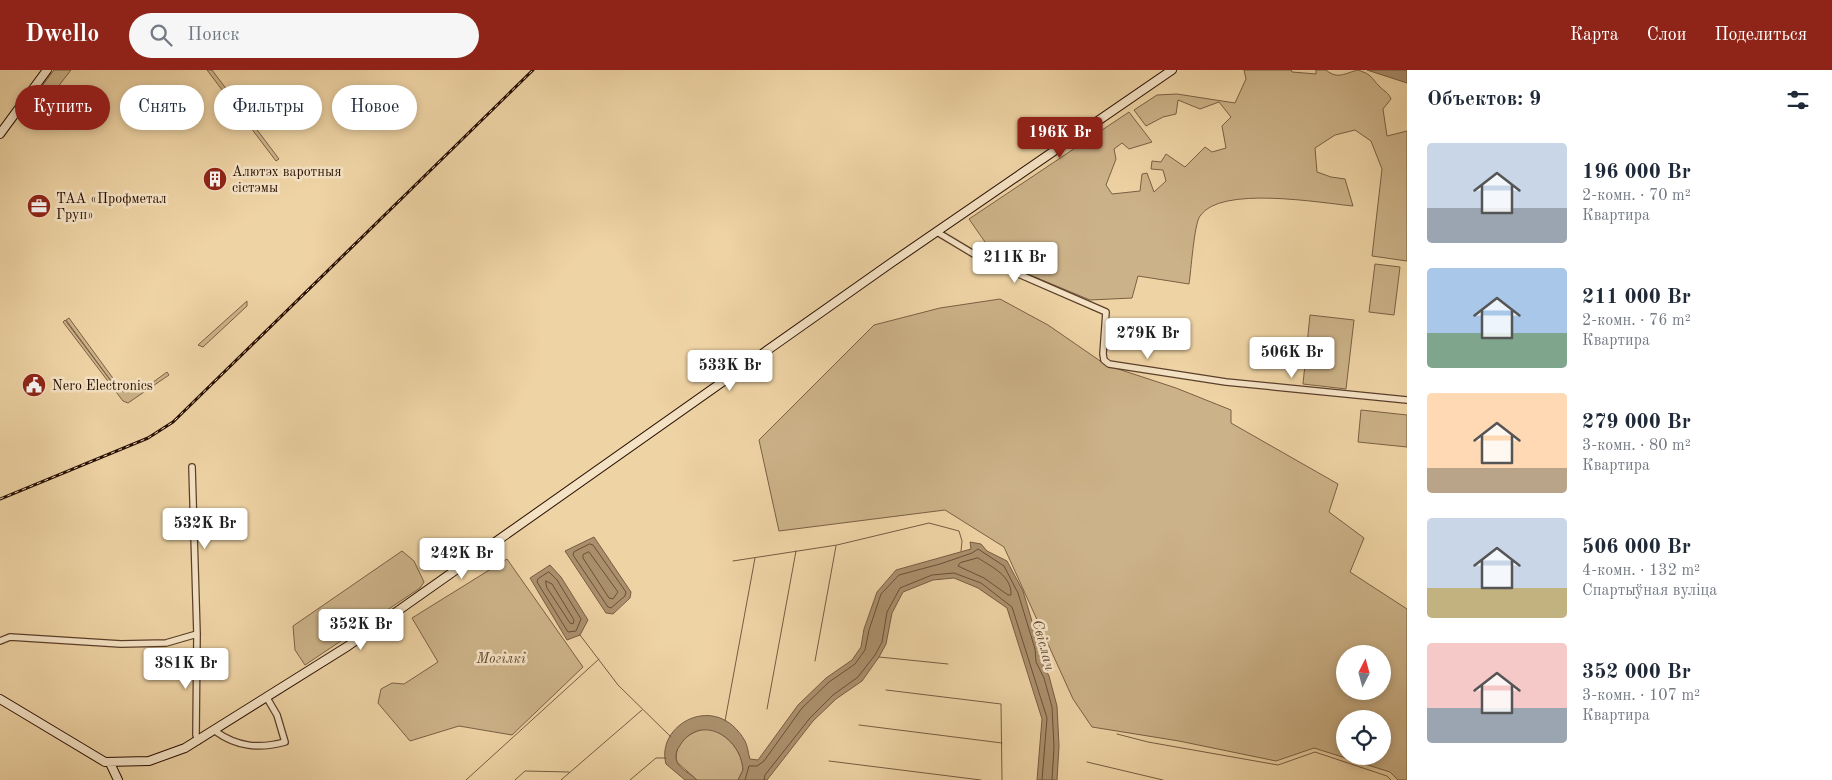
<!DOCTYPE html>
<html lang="ru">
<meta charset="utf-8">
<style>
:root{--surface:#fff;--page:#f6f6f7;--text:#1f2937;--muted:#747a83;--accent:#8f2418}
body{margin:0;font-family:"Old Standard TT",serif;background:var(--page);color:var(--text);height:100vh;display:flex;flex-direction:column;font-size:19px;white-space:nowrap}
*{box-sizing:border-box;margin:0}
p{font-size:16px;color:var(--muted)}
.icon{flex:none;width:28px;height:28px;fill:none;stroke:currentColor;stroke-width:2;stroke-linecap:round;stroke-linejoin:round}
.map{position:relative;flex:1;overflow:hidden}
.panel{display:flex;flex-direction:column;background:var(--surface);width:425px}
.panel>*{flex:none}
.top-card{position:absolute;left:15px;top:15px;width:475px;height:45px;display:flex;gap:10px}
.needle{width:32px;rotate:6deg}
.fabs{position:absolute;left:1336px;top:575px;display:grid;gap:10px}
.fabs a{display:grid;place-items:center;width:55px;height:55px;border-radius:50%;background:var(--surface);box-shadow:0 2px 8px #0003;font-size:25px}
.price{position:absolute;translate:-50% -42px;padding:0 11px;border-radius:5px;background:#fff;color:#222;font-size:16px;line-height:32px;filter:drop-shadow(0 1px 2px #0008)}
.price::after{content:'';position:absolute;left:50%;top:30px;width:15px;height:11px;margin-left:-8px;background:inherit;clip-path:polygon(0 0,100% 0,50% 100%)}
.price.on{background:var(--accent);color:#fff}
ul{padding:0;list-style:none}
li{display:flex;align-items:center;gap:15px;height:125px;padding:0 20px}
li span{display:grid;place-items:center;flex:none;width:140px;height:100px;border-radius:5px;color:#555}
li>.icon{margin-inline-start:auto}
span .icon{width:60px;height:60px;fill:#fffc;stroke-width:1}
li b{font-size:21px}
h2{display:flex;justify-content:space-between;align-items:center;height:60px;padding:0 20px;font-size:21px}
.chip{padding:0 18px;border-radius:22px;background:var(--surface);box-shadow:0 2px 8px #0003;font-size:18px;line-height:45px}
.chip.on{background:var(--accent);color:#fff}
header{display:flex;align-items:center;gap:30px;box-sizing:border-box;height:70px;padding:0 25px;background:var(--accent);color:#fff}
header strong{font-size:24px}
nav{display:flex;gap:28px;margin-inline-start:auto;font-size:18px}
.search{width:350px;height:45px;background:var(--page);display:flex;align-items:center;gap:12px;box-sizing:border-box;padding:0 18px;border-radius:28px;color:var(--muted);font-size:19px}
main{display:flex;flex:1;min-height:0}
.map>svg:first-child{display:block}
</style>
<header>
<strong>Dwello</strong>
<div class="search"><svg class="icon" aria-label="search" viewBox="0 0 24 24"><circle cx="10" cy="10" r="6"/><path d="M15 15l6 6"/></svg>Поиск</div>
<nav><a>Карта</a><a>Слои</a><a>Поделиться</a></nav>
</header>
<main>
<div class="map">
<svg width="1407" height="710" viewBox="0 0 1407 710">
<rect width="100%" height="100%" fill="#eed3a4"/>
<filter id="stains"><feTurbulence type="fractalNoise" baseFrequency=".004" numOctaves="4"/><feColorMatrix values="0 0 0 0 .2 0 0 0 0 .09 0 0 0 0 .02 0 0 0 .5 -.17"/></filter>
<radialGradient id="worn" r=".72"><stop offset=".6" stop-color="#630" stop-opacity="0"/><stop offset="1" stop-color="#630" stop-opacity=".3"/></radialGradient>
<path fill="#ccb288" stroke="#7a6044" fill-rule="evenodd" d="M54,0H71L36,45L30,47L26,38Z
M207,0H212L279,89L276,91Z
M1244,0H1291L1292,2L1316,4V0H1326C1338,10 1345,3 1358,0C1373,5 1370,7 1380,17C1385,22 1388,22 1391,29L1383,39L1387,66L1407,61V191L1372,186L1382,99L1371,71L1355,60L1335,65L1315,78L1317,102L1331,107L1345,109L1353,136C1321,133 1220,115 1200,146C1194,154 1191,202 1189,214L1138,206L1132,228L1090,230L989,188L985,172L969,149L1129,42L1152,72L1129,79L1122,73L1114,79L1116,89L1106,115L1112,124L1140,121L1142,104L1147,103L1154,122L1166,111L1163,100L1151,99L1152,91L1161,92L1166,84L1185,97L1205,77L1212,82L1226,78L1222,56L1231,47L1219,32L1200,39L1178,30L1176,44L1163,47L1146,56L1134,40L1157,25L1177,24L1235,33L1246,9Z
M1375,194L1400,197L1394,245L1369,242Z
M1000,229L1048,255L1106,295L1176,318L1231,340V353L1338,414L1329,442L1364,468L1350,502L1407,539V710H1398L1390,702L1314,678L1276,691L1179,671L1092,657L1073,629L1004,477L945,440L779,461L759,370L874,255L940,238ZM1345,584H1382V621H1345ZM1345,649H1382V686H1345Z
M247,231V236L203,277L198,275Z
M1310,245L1354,250L1346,319L1303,314Z
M69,248L123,322L136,313L141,321L167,302L169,305L128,333L123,331L63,252L65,250L117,319L66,250Z
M1361,340L1407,345V377L1358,372Z
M402,481L414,491L424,512L420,518L305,595L295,580L293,556Z
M507,489L583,597L512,665L459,656L410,671L378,633L381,619L392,613L404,614L438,592L412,548Z
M710,659C728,665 742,681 743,700L738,710H697L677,692C672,673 694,658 710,659Z"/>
<path fill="#ab906d" stroke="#775c42" d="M1367,0H1407V13Z
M594,467L631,522L630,528L613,544L606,543L565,481Z
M970,472L981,474L987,481L1007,491L1023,521L1040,578L1041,590L1049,606L1057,636L1059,676L1057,710H1037L1042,649L1007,538L978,518L954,508L933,510L903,522L892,543L886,574L879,587L862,611L836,629L813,651L767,710H738L743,700C741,666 699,642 679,677C676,681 675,686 677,692C680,699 691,704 697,710H685L666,694C655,655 716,620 745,671C748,677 748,683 750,689L758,690L798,635L826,608L852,590L861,577L864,559L877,522L896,500L971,479Z
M550,495L561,507L588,550L580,565L567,570L530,508Z"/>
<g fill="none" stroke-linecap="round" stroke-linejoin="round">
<path stroke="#6a4f37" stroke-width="1" d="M590,474L593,475L626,522L625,526L611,538L608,537L573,485L574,482Z
M589,482L618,522L613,529L609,528L583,488V485Z
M978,488C992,497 1012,506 1011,525H1008L984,508L958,496L960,493Z
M549,502L557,510L581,549L576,561L568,562L537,512L538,509Z
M546,511L552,514L574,550L573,554L570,553L547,518Z
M745,710L749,696H757L764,691L802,638L829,612L855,594L865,580L869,560L881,524L899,505L940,494L972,483L978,479L1004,496L1018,523L1035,579L1036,592L1044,608L1052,637L1054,677L1052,710
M764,710L765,705L810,648L833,625L858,607L875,585L882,572L887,542L900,518L932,505L954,503L981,513L1012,537L1047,648L1042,710"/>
<path stroke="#775c42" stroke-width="1" d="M733,491L837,475L929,453L959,461L962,471L961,481
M580,565L618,615L671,667
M879,587L948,594
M815,591L836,476
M886,620L1001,634L1002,710
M767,639L796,481
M725,651L755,488
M859,655L1002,673
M1117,664L1148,672L1278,695L1315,682L1387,706L1391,710
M829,691L981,710
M1087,692L1163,710
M466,710L599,589
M515,710L525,701L569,702
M561,710L642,640
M630,710L656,688H666"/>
<g stroke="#5a3f2a" stroke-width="8">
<path id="street" d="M937,162L977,186L1106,242L1103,284L1104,290L1109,294L1226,312L1407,330
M192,397L197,564L196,665L198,671
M0,571L10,567L121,574L166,573L197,564
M215,661C237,677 259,679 285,672L277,645L267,628"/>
</g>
<g stroke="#280e01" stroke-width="10">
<path id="secondary" d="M0,64L47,0
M0,629L105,692L149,691L185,678L348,576L891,193L1172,0
M110,693L118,710"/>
</g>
<use href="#street" stroke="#f4e2c4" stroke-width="5.5"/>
<use href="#secondary" stroke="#f4e2c4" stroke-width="8"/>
<g stroke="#280e01" stroke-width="3">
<path id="rail" d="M0,429L148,368L173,352L533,0"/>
</g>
<use href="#rail" stroke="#f4e2c4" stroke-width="1" stroke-dasharray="4" stroke-linecap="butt"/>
</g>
<defs>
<g id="building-disc" transform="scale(1.25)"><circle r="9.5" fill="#8f2418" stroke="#f4e2c4"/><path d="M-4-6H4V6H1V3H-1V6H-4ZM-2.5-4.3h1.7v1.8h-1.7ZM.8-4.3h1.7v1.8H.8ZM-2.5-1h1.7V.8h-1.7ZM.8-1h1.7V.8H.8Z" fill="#fff"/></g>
<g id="office-disc" transform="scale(1.25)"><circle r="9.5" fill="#8f2418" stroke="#f4e2c4"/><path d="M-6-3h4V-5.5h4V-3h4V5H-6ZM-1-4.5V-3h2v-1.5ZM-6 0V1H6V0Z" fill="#fff"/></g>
<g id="civic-disc" transform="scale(1.25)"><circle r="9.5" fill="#8f2418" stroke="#f4e2c4"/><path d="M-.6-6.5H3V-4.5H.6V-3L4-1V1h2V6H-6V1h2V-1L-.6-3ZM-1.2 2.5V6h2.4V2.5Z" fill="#fff"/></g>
</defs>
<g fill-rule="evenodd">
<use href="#building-disc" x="215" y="109"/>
<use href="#office-disc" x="39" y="136"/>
<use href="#civic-disc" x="34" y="315"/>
</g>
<g text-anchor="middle" stroke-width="5" stroke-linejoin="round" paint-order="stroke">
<g font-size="14" fill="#280e01" stroke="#f4e2c4" text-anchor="start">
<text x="232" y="106">Алютэх варотныя<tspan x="232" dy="16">сістэмы</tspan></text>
<text x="56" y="133">ТАА «Профметал<tspan x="56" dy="16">Груп»</tspan></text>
<text x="52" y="320">Nero Electronics</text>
</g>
<g font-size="14" font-style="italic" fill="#614730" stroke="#f4e2c4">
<text x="501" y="593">Могілкі</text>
</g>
<g font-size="15" font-style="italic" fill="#634832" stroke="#f4e2c4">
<text transform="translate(1044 575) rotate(75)" y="5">Свіслач</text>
</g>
</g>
<rect width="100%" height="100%" filter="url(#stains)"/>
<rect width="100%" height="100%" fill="url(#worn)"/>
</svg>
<div class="fabs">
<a><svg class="needle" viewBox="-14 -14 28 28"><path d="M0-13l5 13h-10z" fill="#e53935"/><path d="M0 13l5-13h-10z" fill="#747a83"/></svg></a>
<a><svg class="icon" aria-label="locate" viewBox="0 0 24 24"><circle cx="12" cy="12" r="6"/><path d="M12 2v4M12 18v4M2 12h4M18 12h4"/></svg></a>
</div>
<b class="price on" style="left:1060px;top:89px">196K Br</b>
<b class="price" style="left:1015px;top:214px">211K Br</b>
<b class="price" style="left:1148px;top:290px">279K Br</b>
<b class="price" style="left:1292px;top:309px">506K Br</b>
<b class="price" style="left:730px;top:322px">533K Br</b>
<b class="price" style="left:205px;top:480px">532K Br</b>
<b class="price" style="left:462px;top:510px">242K Br</b>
<b class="price" style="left:361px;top:581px">352K Br</b>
<b class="price" style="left:186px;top:620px">381K Br</b>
<div class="top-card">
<a class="chip on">Купить</a>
<a class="chip">Снять</a>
<a class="chip">Фильтры</a>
<a class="chip">Новое</a>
</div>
</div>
<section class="panel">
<h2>Объектов: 9<svg class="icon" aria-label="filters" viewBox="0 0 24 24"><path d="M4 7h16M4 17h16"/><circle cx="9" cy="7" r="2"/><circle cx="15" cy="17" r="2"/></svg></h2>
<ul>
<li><span style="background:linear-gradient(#c9d6e8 65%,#9aa5b1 0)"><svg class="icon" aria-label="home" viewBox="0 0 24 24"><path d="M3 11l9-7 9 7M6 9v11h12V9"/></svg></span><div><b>196 000 Br</b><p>2-комн. · 70 m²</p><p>Квартира</p></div></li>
<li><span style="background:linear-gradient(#a9c7e8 65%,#7fa58c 0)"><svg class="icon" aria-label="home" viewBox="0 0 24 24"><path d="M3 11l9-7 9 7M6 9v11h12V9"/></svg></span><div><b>211 000 Br</b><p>2-комн. · 76 m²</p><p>Квартира</p></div></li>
<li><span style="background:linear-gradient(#ffd9b3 75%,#b9a48a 0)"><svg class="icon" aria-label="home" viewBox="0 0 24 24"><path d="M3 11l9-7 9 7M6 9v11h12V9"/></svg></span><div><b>279 000 Br</b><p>3-комн. · 80 m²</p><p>Квартира</p></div></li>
<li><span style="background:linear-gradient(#c9d6e8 70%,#c2b280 0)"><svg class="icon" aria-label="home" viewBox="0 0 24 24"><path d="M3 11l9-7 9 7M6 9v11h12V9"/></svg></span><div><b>506 000 Br</b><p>4-комн. · 132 m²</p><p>Спартыўная вуліца</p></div></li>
<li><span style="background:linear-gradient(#f6c9c9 65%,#9aa5b1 0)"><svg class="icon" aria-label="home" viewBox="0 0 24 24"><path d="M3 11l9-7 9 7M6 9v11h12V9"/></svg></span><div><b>352 000 Br</b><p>3-комн. · 107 m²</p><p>Квартира</p></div></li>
</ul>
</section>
</main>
